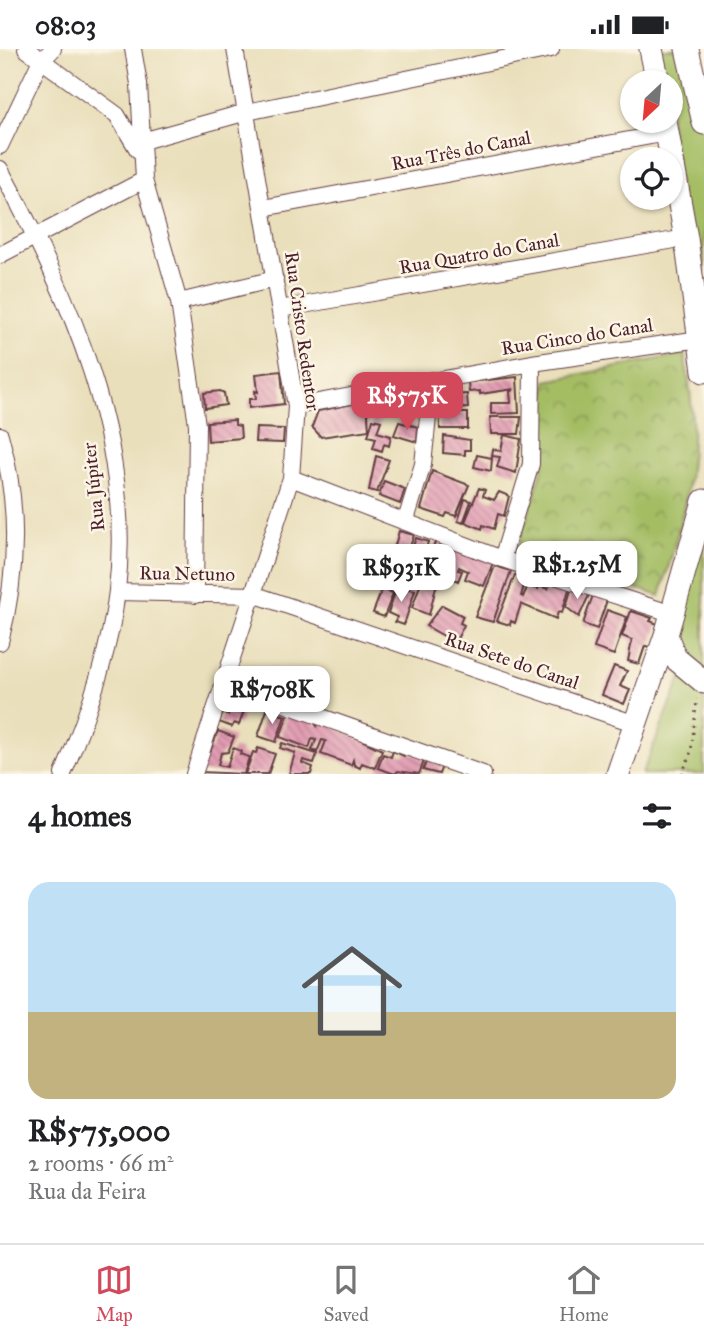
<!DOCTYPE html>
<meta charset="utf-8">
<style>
:root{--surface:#fff;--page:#f2f2f2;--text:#202124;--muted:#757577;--line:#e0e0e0;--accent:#d1495b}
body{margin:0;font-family:"IM FELL Great Primer",serif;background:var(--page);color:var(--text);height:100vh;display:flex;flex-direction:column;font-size:26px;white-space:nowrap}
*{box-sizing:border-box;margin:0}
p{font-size:23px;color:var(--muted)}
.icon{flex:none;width:38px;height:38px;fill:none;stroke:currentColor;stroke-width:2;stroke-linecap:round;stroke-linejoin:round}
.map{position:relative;height:725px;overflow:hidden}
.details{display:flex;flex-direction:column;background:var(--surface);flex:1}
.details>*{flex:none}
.needle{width:46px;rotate:206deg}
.tools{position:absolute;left:620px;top:21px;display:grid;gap:14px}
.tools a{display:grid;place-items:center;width:63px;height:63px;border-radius:50%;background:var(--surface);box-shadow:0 2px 5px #0004;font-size:35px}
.price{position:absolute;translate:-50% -60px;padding:0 16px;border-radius:14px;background:#fff;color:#222;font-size:23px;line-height:46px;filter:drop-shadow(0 2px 4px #0008)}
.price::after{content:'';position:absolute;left:50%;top:42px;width:21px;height:16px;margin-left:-10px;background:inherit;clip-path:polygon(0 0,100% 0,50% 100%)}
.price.active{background:var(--accent);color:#fff}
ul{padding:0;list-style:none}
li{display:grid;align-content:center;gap:14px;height:371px;padding:0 28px}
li+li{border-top:2px solid var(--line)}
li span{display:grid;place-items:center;height:217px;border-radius:21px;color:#555}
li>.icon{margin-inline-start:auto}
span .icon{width:126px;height:126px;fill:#fffc;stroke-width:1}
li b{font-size:30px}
h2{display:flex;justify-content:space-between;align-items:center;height:84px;padding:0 28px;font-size:30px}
.status{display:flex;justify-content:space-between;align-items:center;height:49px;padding:0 35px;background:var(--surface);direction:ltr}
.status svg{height:19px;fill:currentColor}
.tabs{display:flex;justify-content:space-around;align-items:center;height:98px;border-top:2px solid var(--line);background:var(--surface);font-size:19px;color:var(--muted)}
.tabs a{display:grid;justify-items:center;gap:4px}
.tabs .active{color:var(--accent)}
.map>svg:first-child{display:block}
</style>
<div class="status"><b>08:03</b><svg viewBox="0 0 49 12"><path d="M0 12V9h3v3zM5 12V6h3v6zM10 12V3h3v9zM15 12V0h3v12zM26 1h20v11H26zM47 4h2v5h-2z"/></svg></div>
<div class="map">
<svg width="704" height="725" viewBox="0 0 704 725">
<defs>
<pattern id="park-crowns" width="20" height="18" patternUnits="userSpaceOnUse" patternTransform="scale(1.75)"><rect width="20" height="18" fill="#a4bd63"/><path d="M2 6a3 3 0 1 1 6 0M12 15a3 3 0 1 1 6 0" fill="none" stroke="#889952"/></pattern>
<pattern id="building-back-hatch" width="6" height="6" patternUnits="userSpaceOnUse" patternTransform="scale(1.75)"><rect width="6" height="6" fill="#e29db3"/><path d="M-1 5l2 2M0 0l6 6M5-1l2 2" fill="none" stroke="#b97f92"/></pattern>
</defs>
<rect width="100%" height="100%" fill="#fcf5e5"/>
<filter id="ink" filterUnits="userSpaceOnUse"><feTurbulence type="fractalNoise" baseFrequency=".0143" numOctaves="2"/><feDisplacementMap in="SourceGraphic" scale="14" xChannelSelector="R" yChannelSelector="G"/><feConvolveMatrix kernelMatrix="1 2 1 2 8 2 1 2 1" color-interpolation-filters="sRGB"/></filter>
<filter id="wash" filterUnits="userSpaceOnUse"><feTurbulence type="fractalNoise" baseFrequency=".00686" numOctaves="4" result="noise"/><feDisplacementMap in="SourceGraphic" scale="28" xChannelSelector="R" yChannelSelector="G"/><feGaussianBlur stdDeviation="1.57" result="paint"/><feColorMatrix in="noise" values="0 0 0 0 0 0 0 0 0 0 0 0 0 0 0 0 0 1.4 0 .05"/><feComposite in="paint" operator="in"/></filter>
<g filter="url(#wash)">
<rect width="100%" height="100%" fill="#e9dfbb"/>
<path fill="#a4bd63" stroke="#776e47" stroke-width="2" d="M658,0H687L704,74V323L670,72V33H664Z
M704,486V621L679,597L676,572Z
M685,620L704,633V725H642Z"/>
<path fill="url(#park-crowns)" stroke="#776e47" stroke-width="2" d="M684,305C704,398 686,459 660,547L517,501L542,422L546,332Z"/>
<g id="blocks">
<path fill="url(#building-back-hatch)" d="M281,322L284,355L249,359V350H256L255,342L258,343L256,325Z
M517,328L519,364L491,365V354H511L510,343L514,340L480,345V342L469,343L468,333Z
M439,338H450V346L467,345L468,359L447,360V364H468V380H440Z
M220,342L224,344L226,356L205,359L204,344Z
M367,352L369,381L321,388L312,378L318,362Z
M490,368H521L519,385H491Z
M373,370L381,372L377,383L391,387L389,397L384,395L382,402L373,399L376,389L368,387Z
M235,371V376L240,377L241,389L208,392L207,373Z
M399,373L418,378L417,393L394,386Z
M256,379L284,380L283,394L255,393Z
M504,386L521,390L516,424L497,418L500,408L492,407L493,400L501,402Z
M444,387L470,391V401H465V406L443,404Z
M477,406L492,409L491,422L474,418Z
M376,407L389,411L377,443L369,441Z
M432,422L469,436L456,467L447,464L445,468L421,460Z
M384,432L405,440L400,455L379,447Z
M479,439L485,441L483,447L494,451L499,443L509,447L504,467L498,465L494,480L483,476L482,480L465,473Z
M465,450L471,452L463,474L458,472Z
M399,482L414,486L403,518L390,514Z
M416,489L428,493L423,509L410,505Z
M437,489L473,508L475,504L494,511L484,537L465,530L468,522L459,518L458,521L462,522L458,532L444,525L448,509L442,524L429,518L436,503L432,501Z
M409,508L427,514L423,526L415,523L417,516L413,515L411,520L405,518Z
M495,517L511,522L493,573L475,568Z
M424,525L438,530L429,566L412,559Z
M515,526L526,530L521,547L523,548L530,532L534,531L538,532L535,539L538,540L539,537L548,540L551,531L570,537L562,564L558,563L556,570L521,555L515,574L511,572L510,576L497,572Z
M397,538L415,541L404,576L395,573L397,568L388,564Z
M572,538L590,544L579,568L566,558Z
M382,540L393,544L384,568L373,564Z
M593,546L607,551L597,580L583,575Z
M442,556L463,567L460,574L464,576L457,590L453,588L451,591L426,577Z
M607,561L627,568L614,606L594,599Z
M631,562L652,569L650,572L658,575L650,598L645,597L639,615L628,612L632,591L622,587Z
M614,617L627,622L620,637L630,641L624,655L602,646Z
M231,650L246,656L239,676L234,674L232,678L219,673L223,664L228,666L229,663L224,661L227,652Z
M267,661L285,667L276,693L258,687Z
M289,663L314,673L317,677L320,671L382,701L375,719L362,714L360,719L354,716L353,711L351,716L321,705L326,692L322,691L317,703L312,701L316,691L312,690L309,699L280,688Z
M218,682L234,688L228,703L221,704L218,716L227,718L233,699L241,702L240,705L249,708L244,725L201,723L208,700L211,701Z
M282,694L317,705L314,714L303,711L302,714L313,718L311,725H289L295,704L280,699Z
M258,699L275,705L268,725H245L253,703L256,704Z
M393,702L404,707L406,702L425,709L419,725L398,722L395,725L378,719L383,705L391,708Z
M427,711L442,717L439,725L423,721Z"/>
</g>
</g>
<g filter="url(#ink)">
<use href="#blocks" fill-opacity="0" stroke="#623c41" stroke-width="2"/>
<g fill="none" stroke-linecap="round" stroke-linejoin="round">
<g stroke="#623c41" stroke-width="18">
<path id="street" d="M26,0L117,66L138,101
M133,0L139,35L144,131L179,253L197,376L195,546
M135,94L247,63L551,0
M0,97L40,13L53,0
M0,120C71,251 134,389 117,542C110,604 87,668 63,725
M263,159L667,84
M0,206L144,131
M179,253L275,230
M280,260L686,189
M296,357L532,314L700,290
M0,386C20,456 18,524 0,593
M291,429L502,510L670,564
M406,471L423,415L432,331
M502,510L531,415L532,314
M117,543L256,546L636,675
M225,634L483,725
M194,725L291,429L296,357L235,0"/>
</g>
<g stroke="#623c41" stroke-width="25">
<path id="secondary" d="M651,0L658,33
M687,0L704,74
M665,72L686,189L704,322
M666,586L675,609L704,633
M618,725L666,586L704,452"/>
</g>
<path stroke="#623c41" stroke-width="2.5" stroke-dasharray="2 5" stroke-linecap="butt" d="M704,587V593
M682,725L691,703L697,650"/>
<use href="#street" stroke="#fff" stroke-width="16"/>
<use href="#secondary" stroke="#fff" stroke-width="23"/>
</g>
</g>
<g text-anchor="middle" stroke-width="5" stroke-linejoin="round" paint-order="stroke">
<g font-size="19" fill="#4a1f2b" stroke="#fcf5e5">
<text transform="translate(461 101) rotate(-11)" y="7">Rua Três do Canal</text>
<text transform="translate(479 204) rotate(-10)" y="7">Rua Quatro do Canal</text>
<text transform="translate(303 282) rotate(82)" y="7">Rua Cristo Redentor</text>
<text transform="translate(577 287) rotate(-9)" y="7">Rua Cinco do Canal</text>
<text transform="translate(93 438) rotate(-96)" y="7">Rua Júpiter</text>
<text transform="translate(187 524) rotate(1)" y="7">Rua Netuno</text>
<text transform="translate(512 611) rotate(19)" y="7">Rua Sete do Canal</text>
</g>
</g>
</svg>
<div class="tools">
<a><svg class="needle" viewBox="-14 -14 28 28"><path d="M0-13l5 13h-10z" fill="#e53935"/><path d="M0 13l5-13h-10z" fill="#757577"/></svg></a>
<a><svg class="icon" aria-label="locate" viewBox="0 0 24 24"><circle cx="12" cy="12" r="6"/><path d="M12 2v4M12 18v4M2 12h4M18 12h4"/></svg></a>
</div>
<b class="price active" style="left:407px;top:383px">R$575K</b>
<b class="price" style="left:577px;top:552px">R$1.25M</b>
<b class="price" style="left:401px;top:555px">R$931K</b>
<b class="price" style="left:272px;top:677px">R$708K</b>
</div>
<section class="details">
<h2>4 homes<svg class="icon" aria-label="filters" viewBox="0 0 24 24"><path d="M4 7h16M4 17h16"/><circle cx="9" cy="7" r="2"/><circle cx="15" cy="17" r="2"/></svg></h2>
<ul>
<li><span style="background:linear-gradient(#bfe0f5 60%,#c2b280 0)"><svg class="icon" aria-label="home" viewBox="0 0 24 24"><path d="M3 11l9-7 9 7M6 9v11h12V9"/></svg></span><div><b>R$575,000</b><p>2 rooms · 66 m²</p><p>Rua da Feira</p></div></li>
</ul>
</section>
<nav class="tabs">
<a class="active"><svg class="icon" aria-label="map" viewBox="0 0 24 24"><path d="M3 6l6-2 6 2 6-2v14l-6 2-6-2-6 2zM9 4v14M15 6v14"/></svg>Map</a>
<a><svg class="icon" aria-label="saved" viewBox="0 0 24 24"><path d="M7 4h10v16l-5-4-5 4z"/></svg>Saved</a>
<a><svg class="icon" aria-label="home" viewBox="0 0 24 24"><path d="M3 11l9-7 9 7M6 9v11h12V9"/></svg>Home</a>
</nav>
